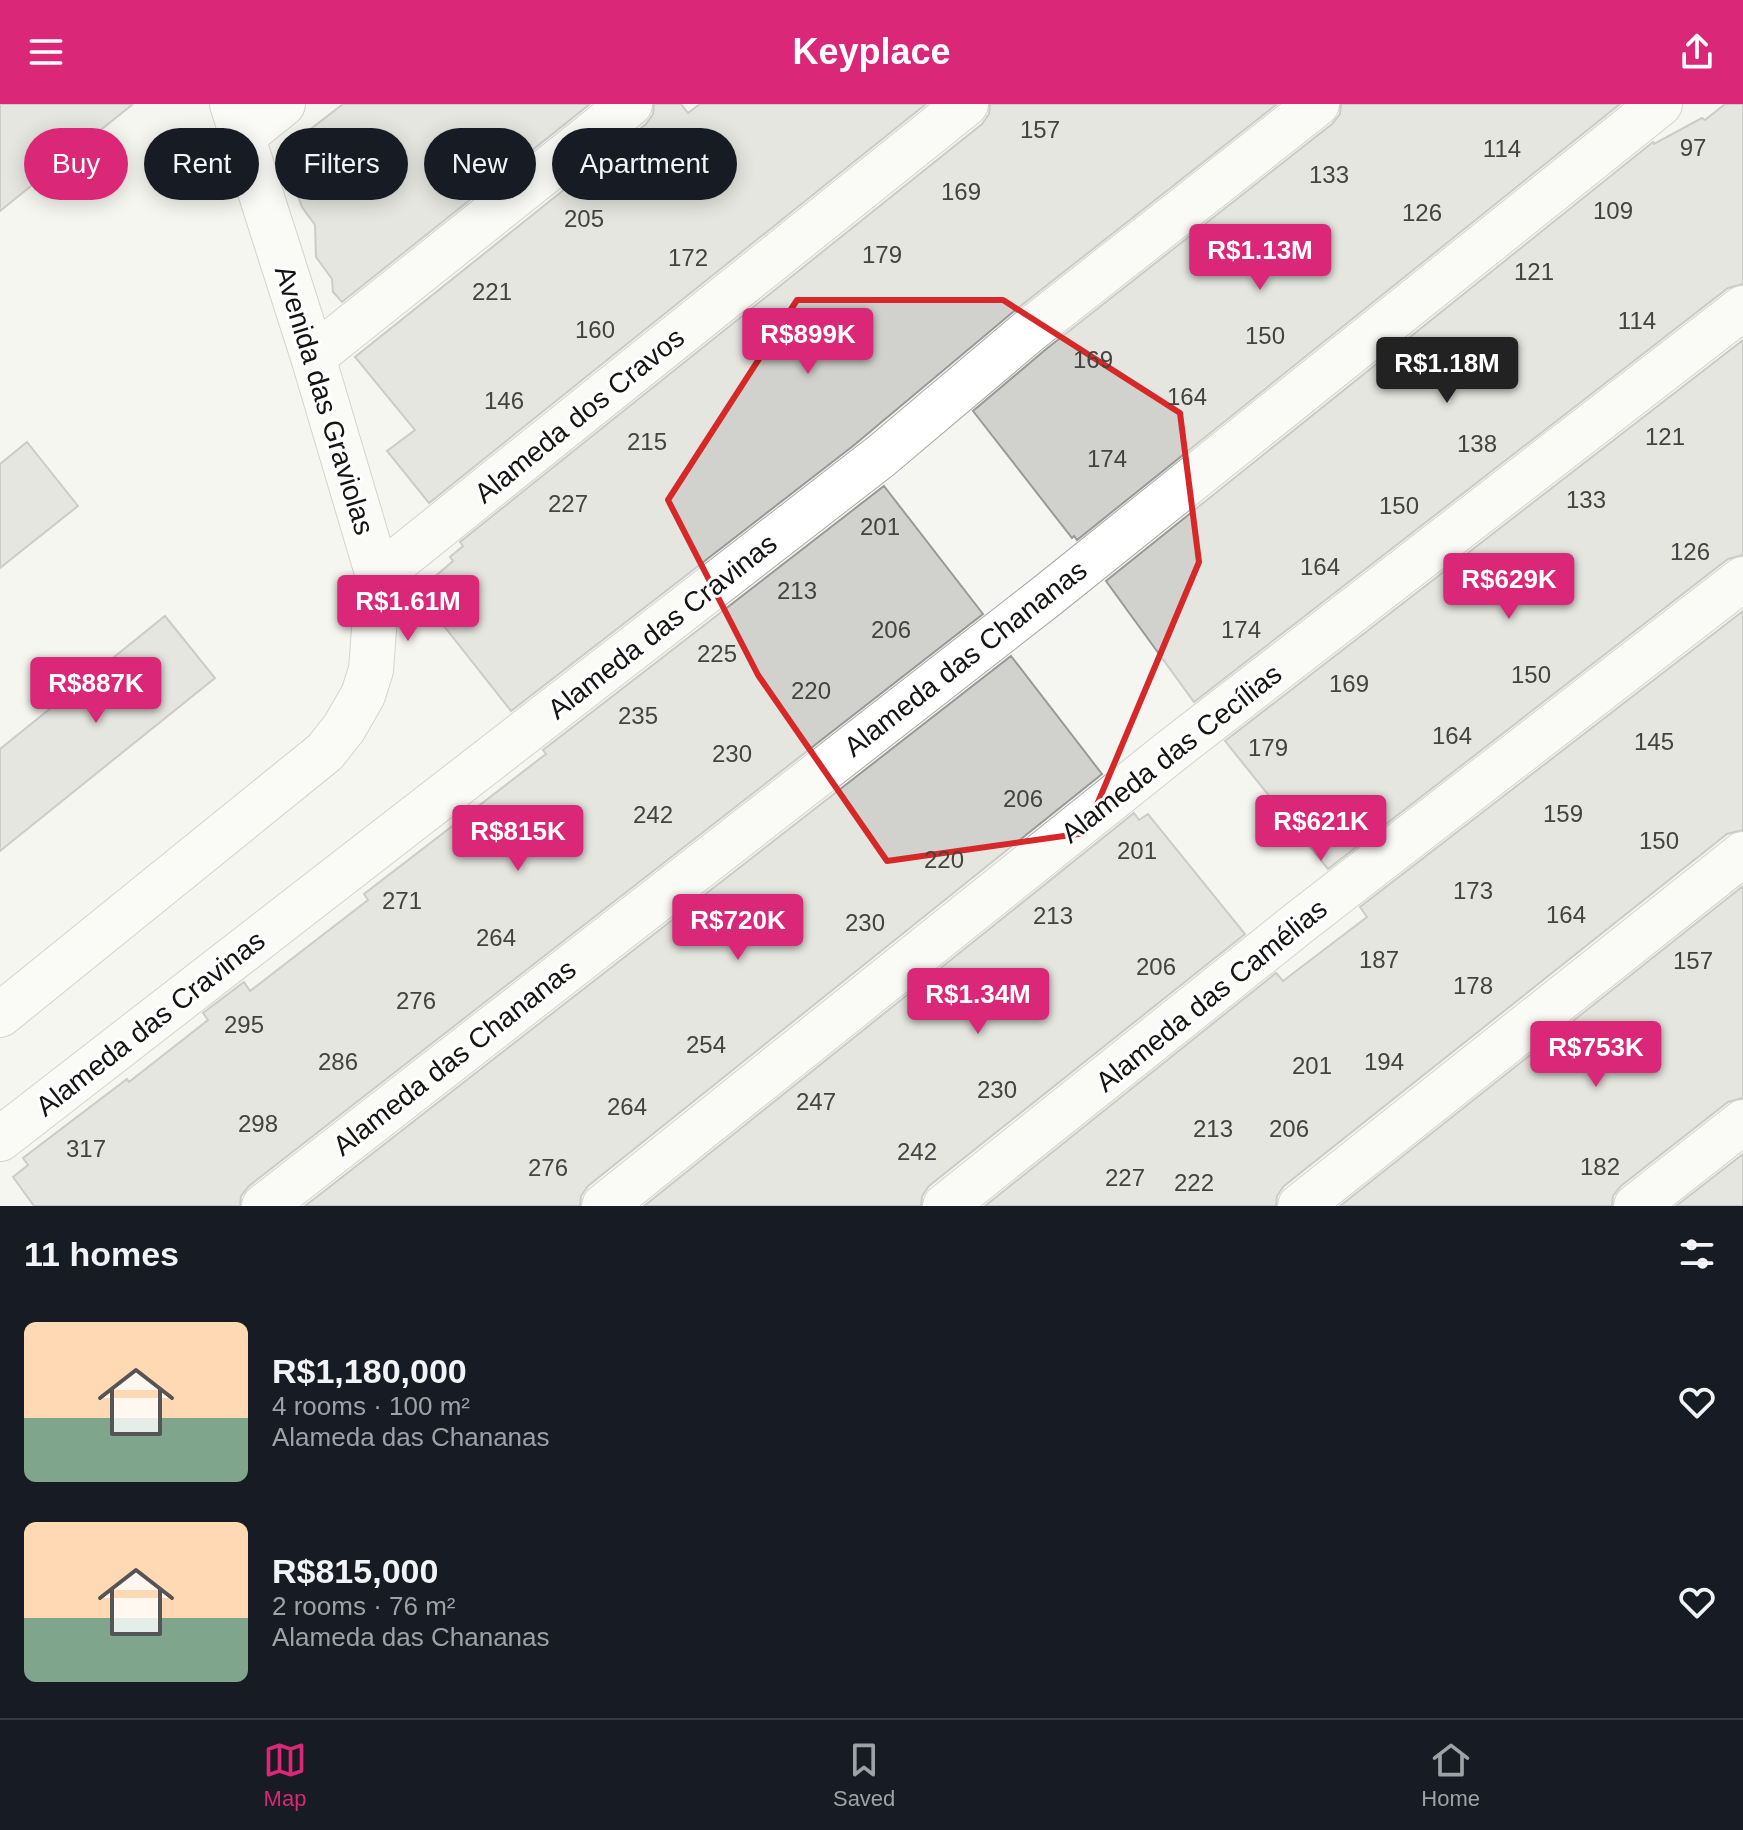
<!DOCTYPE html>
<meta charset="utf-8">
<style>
:root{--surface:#171b24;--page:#242831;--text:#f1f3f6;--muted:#9ea1a6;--line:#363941;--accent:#db2777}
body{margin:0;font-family:Arial,sans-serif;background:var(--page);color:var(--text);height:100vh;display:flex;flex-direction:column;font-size:30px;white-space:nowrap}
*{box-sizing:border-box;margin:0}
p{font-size:26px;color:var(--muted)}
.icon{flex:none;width:44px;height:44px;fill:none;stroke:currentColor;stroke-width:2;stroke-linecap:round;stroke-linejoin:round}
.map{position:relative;height:1102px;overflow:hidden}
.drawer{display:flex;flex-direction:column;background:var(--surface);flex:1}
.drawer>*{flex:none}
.guide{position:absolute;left:24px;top:24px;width:800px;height:72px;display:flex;gap:16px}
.price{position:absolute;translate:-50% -68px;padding:0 18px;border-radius:8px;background:var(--accent);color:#fff;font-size:26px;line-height:52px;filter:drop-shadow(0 2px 4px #0008)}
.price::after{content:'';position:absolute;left:50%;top:48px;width:24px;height:18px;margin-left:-12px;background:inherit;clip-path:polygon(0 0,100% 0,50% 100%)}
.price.active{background:#222;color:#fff}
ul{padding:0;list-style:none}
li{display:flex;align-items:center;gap:24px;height:200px;padding:0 24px}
li span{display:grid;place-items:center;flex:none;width:224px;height:160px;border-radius:12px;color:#555}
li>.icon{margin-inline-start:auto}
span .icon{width:96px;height:96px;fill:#fffc;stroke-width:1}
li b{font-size:34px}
h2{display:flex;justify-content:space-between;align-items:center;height:96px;padding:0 24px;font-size:34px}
.pill{padding:0 28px;border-radius:36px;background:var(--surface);box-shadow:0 4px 20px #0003;font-size:28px;line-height:72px}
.pill.active{background:var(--accent);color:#fff}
header{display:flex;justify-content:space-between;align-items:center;height:104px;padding:0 24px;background:var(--accent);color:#fff;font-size:36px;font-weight:600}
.tabs{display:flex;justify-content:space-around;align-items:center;height:112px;border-top:2px solid var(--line);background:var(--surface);font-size:22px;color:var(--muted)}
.tabs a{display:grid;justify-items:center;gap:4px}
.tabs .active{color:var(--accent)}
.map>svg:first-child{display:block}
</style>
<header><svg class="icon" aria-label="menu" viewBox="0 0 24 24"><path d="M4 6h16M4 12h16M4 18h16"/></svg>Keyplace<svg class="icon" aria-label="share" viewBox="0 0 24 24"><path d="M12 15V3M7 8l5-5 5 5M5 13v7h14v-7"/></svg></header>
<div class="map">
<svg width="1743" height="1102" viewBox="0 0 1743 1102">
<rect width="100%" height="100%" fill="#f5f6f1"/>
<path fill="#d1d2cd" stroke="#999a96" stroke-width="2" d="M0,0H133L0,107Z
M343,0H590L342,198L333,188L332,175L316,153L315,121L302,103L286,58L290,41Z
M654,0H681L688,9L700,0H926L429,399L387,347L415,326L355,253L646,20L653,10Z
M990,0H1277L1013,208L853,342L511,607L417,488L453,457L450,453L463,442L460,438L982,20L989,10Z
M1341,0H1620L1077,436L1074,432L1072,434L973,307L1045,246L1332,20L1340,10Z
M1725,0H1743V180L1728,184L1194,598L1106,477L1653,38L1654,40L1702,14L1705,16Z
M1743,236V451L1728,455L1328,765L1225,637Z
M27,338L78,402L0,464V360Z
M884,382L983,510L249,1082L241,1092L240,1102H34L13,1073L28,1061L23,1054L127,975L129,978L208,916L203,909L244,878L250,887L368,796L364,790L546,650L543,646Z
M1743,507V726L1727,730L1284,1082L1277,1092L1276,1102H985L1276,869L1283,877L1367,813L1360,803Z
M165,512L215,574L0,747V645Z
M1011,552L1102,670L588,1082L581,1092L580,1102H305Z
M1134,709L1139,716L1148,710L1245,830L929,1082L922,1092L921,1102H644Z
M1743,782V994L1728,998L1621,1082L1613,1092L1612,1102H1340Z
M1743,1050V1102H1676Z"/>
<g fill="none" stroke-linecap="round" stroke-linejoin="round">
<g stroke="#a9aaa6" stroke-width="46">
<path id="street" d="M242,33L283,0
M313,253L630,0
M378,472L966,0
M0,911L325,648L344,624L363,591L371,566L378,472L313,253L232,0
M0,1035L881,352L1029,227L1317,0
M264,1102L1048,491L1660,0
M604,1102L1170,648L1743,204
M945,1102L1300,818L1743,475
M1300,1102L1743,750
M1636,1102L1743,1018"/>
</g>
<use href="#street" stroke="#fff" stroke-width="44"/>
</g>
<path d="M0 0H1743V1102H0ZM797,196H1003L1180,309L1199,458L1085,729L887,757L758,571L668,396Z" fill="#f5f6f1" fill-opacity=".55" fill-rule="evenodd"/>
<path fill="none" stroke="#d62828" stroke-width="6" stroke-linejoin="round" d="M797,196H1003L1180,309L1199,458L1085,729L887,757L758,571L668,396Z"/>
<g text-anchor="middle" stroke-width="6" stroke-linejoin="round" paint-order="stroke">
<g font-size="24" fill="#434442">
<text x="1040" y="34">157</text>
<text x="1693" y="52">97</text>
<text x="1502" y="53">114</text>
<text x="1329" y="79">133</text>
<text x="961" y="96">169</text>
<text x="1613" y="115">109</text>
<text x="1422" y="117">126</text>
<text x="584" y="123">205</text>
<text x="882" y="159">179</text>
<text x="688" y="162">172</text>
<text x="1534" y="176">121</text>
<text x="492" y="196">221</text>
<text x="1637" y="225">114</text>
<text x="595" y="234">160</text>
<text x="1265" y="240">150</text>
<text x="1093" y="264">169</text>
<text x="1187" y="301">164</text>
<text x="504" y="305">146</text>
<text x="1665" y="341">121</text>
<text x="647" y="346">215</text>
<text x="1477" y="348">138</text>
<text x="1107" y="363">174</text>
<text x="1586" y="404">133</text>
<text x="568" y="408">227</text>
<text x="1399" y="410">150</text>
<text x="880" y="431">201</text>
<text x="1690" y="456">126</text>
<text x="1320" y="471">164</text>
<text x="797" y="495">213</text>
<text x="891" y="534">206</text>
<text x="1241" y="534">174</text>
<text x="717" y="558">225</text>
<text x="1531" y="579">150</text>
<text x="1349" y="588">169</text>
<text x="811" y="595">220</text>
<text x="638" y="620">235</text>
<text x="1452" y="640">164</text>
<text x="1654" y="646">145</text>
<text x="1268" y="652">179</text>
<text x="732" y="658">230</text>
<text x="1023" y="703">206</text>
<text x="1563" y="718">159</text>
<text x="653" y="719">242</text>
<text x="1659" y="745">150</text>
<text x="1137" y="755">201</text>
<text x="944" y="764">220</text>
<text x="1473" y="795">173</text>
<text x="402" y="805">271</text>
<text x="1566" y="819">164</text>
<text x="1053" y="820">213</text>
<text x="865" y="827">230</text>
<text x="496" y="842">264</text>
<text x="1379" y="864">187</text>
<text x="1693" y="865">157</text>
<text x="1156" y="871">206</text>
<text x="1473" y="890">178</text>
<text x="416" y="905">276</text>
<text x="244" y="929">295</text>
<text x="706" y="949">254</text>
<text x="338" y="966">286</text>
<text x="1384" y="966">194</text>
<text x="1312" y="970">201</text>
<text x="997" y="994">230</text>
<text x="816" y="1006">247</text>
<text x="627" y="1011">264</text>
<text x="258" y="1028">298</text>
<text x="1213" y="1033">213</text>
<text x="1289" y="1033">206</text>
<text x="86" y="1053">317</text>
<text x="917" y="1056">242</text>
<text x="1600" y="1071">182</text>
<text x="548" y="1072">276</text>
<text x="1125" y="1082">227</text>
<text x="1194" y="1087">222</text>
</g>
<g font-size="28" fill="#141413" stroke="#fff">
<text transform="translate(325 296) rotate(73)" y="10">Avenida das Graviolas</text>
<text transform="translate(579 311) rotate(-39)" y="10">Alameda dos Cravos</text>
<text transform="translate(662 522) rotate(-38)" y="10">Alameda das Cravinas</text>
<text transform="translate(965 554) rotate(-38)" y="10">Alameda das Chananas</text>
<text transform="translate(1171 649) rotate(-38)" y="10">Alameda das Cecílias</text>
<text transform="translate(1211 891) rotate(-39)" y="10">Alameda das Camélias</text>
<text transform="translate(150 919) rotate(-38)" y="10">Alameda das Cravinas</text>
<text transform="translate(454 953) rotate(-38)" y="10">Alameda das Chananas</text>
</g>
</g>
</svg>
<b class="price" style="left:1260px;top:188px">R$1.13M</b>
<b class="price" style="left:808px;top:272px">R$899K</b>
<b class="price active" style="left:1447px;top:301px">R$1.18M</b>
<b class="price" style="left:1509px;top:517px">R$629K</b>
<b class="price" style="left:408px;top:539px">R$1.61M</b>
<b class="price" style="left:96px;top:621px">R$887K</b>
<b class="price" style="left:1321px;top:759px">R$621K</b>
<b class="price" style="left:518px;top:769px">R$815K</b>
<b class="price" style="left:738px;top:858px">R$720K</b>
<b class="price" style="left:978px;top:932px">R$1.34M</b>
<b class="price" style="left:1596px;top:985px">R$753K</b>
<div class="guide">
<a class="pill active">Buy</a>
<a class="pill">Rent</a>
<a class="pill">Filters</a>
<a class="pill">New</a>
<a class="pill">Apartment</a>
</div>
</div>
<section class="drawer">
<h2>11 homes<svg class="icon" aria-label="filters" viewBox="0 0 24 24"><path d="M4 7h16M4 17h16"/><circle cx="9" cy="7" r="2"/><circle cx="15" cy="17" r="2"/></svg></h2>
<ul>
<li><span style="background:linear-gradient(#ffd9b3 60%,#7fa58c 0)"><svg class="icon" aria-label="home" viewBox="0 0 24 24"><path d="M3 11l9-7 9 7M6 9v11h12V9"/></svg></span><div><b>R$1,180,000</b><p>4 rooms · 100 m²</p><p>Alameda das Chananas</p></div><svg class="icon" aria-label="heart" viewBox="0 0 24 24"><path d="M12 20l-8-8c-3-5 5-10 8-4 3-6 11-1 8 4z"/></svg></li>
<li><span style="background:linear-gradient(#ffd9b3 60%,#7fa58c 0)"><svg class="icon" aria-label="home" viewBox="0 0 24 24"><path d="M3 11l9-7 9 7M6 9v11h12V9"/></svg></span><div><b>R$815,000</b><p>2 rooms · 76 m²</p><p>Alameda das Chananas</p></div><svg class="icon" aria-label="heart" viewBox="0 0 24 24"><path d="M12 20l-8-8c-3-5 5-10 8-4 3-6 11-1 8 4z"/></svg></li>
</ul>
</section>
<nav class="tabs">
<a class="active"><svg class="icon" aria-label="map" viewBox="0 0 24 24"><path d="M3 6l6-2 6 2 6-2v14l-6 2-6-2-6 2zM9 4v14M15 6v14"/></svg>Map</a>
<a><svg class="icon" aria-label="saved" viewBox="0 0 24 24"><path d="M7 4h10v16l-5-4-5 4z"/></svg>Saved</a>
<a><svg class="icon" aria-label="home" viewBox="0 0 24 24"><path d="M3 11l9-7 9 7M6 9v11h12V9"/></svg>Home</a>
</nav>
